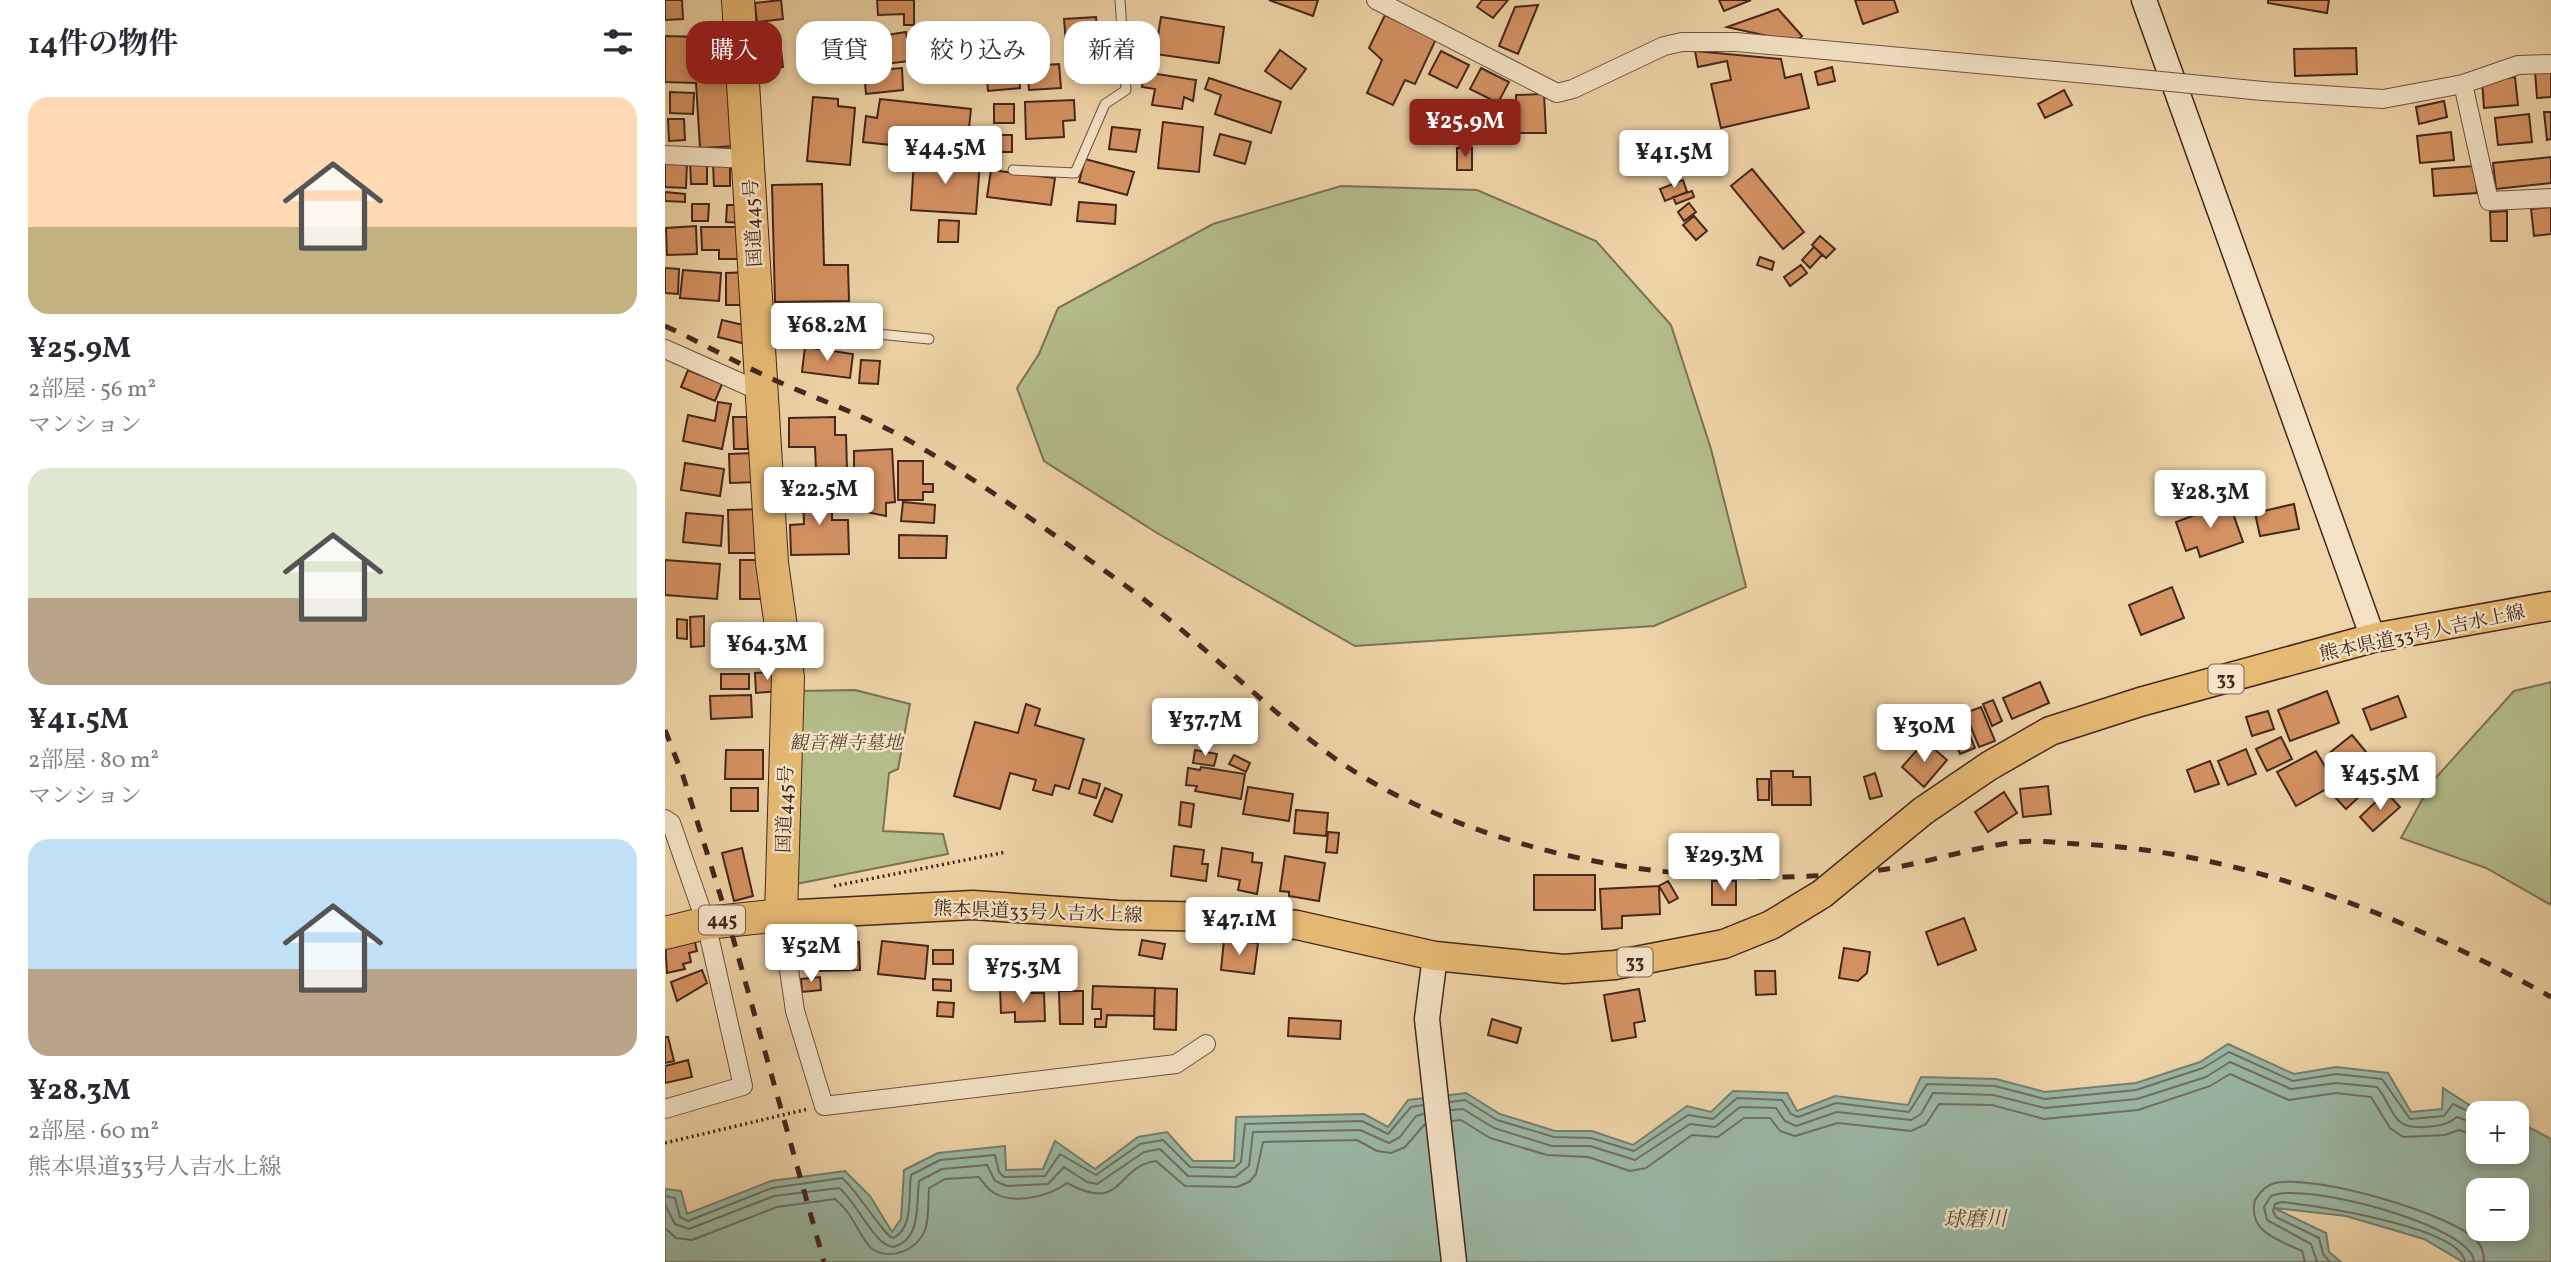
<!DOCTYPE html>
<html lang="ja">
<meta charset="utf-8">
<style>
:root{--surface:#fff;--page:#f7f7f7;--text:#2b2b33;--muted:#7c7c81;--accent:#8f2418}
body{margin:0;font-family:Vollkorn,"Noto Serif JP",serif;background:var(--page);color:var(--text);height:100vh;display:flex;flex-direction:column;font-size:26px;white-space:nowrap}
*{box-sizing:border-box;margin:0}
p{font-size:23px;color:var(--muted)}
.icon{flex:none;width:38px;height:38px;fill:none;stroke:currentColor;stroke-width:2;stroke-linecap:round;stroke-linejoin:round}
.map{position:relative;flex:1;overflow:hidden}
.details{display:flex;flex-direction:column;background:var(--surface);width:665px}
.details>*{flex:none}
.hud{position:absolute;left:21px;top:21px;width:665px;height:63px;display:flex;gap:14px}
.fabs{position:absolute;left:1801px;top:1101px;display:grid;gap:14px}
.fabs a{display:grid;place-items:center;width:63px;height:63px;border-radius:14px;background:var(--surface);box-shadow:0 4px 10px #0003;font-size:35px}
.price{position:absolute;translate:-50% -60px;padding:0 16px;border-radius:7px;background:#fff;color:#222;font-size:23px;line-height:46px;filter:drop-shadow(0 2px 4px #0008)}
.price::after{content:'';position:absolute;left:50%;top:42px;width:21px;height:16px;margin-left:-10px;background:inherit;clip-path:polygon(0 0,100% 0,50% 100%)}
.price.active{background:var(--accent);color:#fff}
ul{padding:0;list-style:none}
li{display:grid;align-content:center;gap:14px;height:371px;padding:0 28px}
li span{display:grid;place-items:center;height:217px;border-radius:21px;color:#555}
li>.icon{margin-inline-start:auto}
span .icon{width:126px;height:126px;fill:#fffc;stroke-width:1}
li b{font-size:30px}
h2{display:flex;justify-content:space-between;align-items:center;height:84px;padding:0 28px;font-size:30px}
.chip{padding:0 24px;border-radius:21px;background:var(--surface);box-shadow:0 4px 10px #0003;font-size:24px;line-height:63px}
.chip.active{background:var(--accent);color:#fff}
main{display:flex;flex:1;min-height:0}
.map>svg:first-child{display:block}
</style>
<main>
<section class="details">
<h2>14件の物件<svg class="icon" aria-label="filters" viewBox="0 0 24 24"><path d="M4 7h16M4 17h16"/><circle cx="9" cy="7" r="2"/><circle cx="15" cy="17" r="2"/></svg></h2>
<ul>
<li><span style="background:linear-gradient(#ffd9b3 60%,#c2b280 0)"><svg class="icon" aria-label="home" viewBox="0 0 24 24"><path d="M3 11l9-7 9 7M6 9v11h12V9"/></svg></span><div><b>¥25.9M</b><p>2部屋 · 56 m²</p><p>マンション</p></div></li>
<li><span style="background:linear-gradient(#dfe7d0 60%,#b9a48a 0)"><svg class="icon" aria-label="home" viewBox="0 0 24 24"><path d="M3 11l9-7 9 7M6 9v11h12V9"/></svg></span><div><b>¥41.5M</b><p>2部屋 · 80 m²</p><p>マンション</p></div></li>
<li><span style="background:linear-gradient(#bfe0f5 60%,#b9a48a 0)"><svg class="icon" aria-label="home" viewBox="0 0 24 24"><path d="M3 11l9-7 9 7M6 9v11h12V9"/></svg></span><div><b>¥28.3M</b><p>2部屋 · 60 m²</p><p>熊本県道33号人吉水上線</p></div></li>
</ul>
</section>
<div class="map">
<svg width="1886" height="1262" viewBox="0 0 1886 1262">
<rect width="100%" height="100%" fill="#eed4a7"/>
<filter id="stains"><feTurbulence type="fractalNoise" baseFrequency=".00286" numOctaves="4"/><feColorMatrix values="0 0 0 0 .2 0 0 0 0 .09 0 0 0 0 .02 0 0 0 .5 -.17"/></filter>
<radialGradient id="worn" r=".72"><stop offset=".6" stop-color="#630" stop-opacity="0"/><stop offset="1" stop-color="#630" stop-opacity=".3"/></radialGradient>
<path fill="#b4bd8a" stroke="#7c7254" stroke-width="2" d="M676,186L812,190L931,241L1006,325L1046,449L1081,587L989,626L690,646L492,533L379,461L352,388L374,354L393,308L548,224Z
M1886,682V905L1821,868L1736,838L1767,782L1849,691Z
M190,690L245,704L233,769L224,773L218,831L278,834L283,854L126,885L132,691Z"/>
<path fill="#9ab8a5" stroke="#787e6f" stroke-width="2" fill-rule="evenodd" d="M1563,1044L1629,1074L1671,1067L1723,1073L1746,1112L1777,1109L1778,1088L1806,1106L1828,1113H1813V1152H1852V1121L1886,1139V1262H1798L1759,1239L1681,1216L1609,1208L1661,1233L1664,1252L1676,1262H0V1189L16,1191L22,1214L106,1181L180,1171L205,1196L227,1232L236,1219L239,1170L273,1153L340,1146L341,1170L378,1169L390,1141L430,1169L473,1137L502,1132L528,1161H569L571,1117L699,1114L723,1127L743,1100L801,1093L835,1114L890,1131H927L968,1145L1022,1106L1046,1112L1068,1091L1122,1093L1132,1111L1170,1096L1243,1105L1256,1077L1331,1079L1380,1092L1471,1083L1535,1062ZM1813,1190H1852V1228H1813Z"/>
<g fill="none" stroke-linecap="round" stroke-linejoin="round">
<path stroke="#707061" stroke-width="2" d="M785,1102L800,1100L832,1120L889,1137L926,1138L969,1151L1023,1115L1048,1119L1072,1098L1117,1100L1126,1114L1133,1117L1171,1103L1244,1112L1262,1084L1330,1086L1380,1099L1471,1090L1538,1068L1564,1052L1628,1081L1671,1074L1717,1079L1745,1119L1779,1116L1788,1104L1813,1116
M786,1110L798,1109L829,1128L887,1146H925L970,1160L1025,1124L1050,1127L1075,1107L1111,1108L1120,1121L1131,1126L1172,1112L1246,1120L1256,1114L1268,1093L1328,1095L1380,1108L1472,1099L1541,1077L1565,1062L1626,1089L1671,1083L1712,1087C1730,1109 1726,1130 1760,1127C1773,1126 1782,1125 1792,1117L1813,1125
M787,1121L796,1120L825,1138L882,1155L923,1157L965,1171L981,1168L1027,1135L1053,1137L1079,1118H1105L1115,1131L1130,1136L1173,1123L1246,1131L1261,1124L1274,1104L1327,1105L1379,1119L1473,1110L1545,1086L1565,1074L1624,1100L1671,1093L1706,1097L1725,1128L1738,1137L1780,1135L1794,1130L1813,1136
M0,1196L10,1198L15,1217L23,1221L107,1188L177,1178C192,1190 219,1236 228,1238C249,1229 243,1195 246,1175L275,1160L330,1155L334,1172L339,1177L380,1176L395,1154L431,1175L475,1144L498,1140L525,1167L569,1168L576,1162L580,1124L697,1121L723,1134L746,1107L758,1105
M0,1205L10,1224L24,1229L109,1196L174,1188C192,1202 209,1245 228,1247C257,1240 251,1203 254,1181L277,1169L322,1165L330,1181L342,1186L383,1184L399,1167L422,1182L432,1184L479,1152L495,1149L523,1176L570,1177L584,1166L588,1132L695,1130L724,1143L735,1137L751,1116L758,1114
M0,1228L11,1238L27,1240L112,1207L170,1199C187,1212 192,1232 206,1248C225,1262 254,1250 261,1227C264,1215 263,1201 264,1188L280,1179L314,1177C318,1182 322,1189 329,1193C350,1205 385,1196 402,1183C460,1214 449,1167 491,1161L520,1186L572,1187L584,1182L591,1174L598,1142L692,1140L712,1151L726,1153L740,1147L760,1124
M1640,1262L1637,1251C1614,1240 1582,1232 1590,1200C1595,1192 1601,1185 1610,1183C1647,1174 1788,1213 1813,1242C1818,1248 1819,1255 1819,1262
M1652,1262L1646,1244L1602,1220L1599,1207L1606,1196C1637,1181 1807,1225 1809,1262
M1665,1262L1658,1254L1654,1238L1611,1217L1608,1211L1610,1204L1617,1202C1648,1205 1796,1227 1800,1262"/>
</g>
<path fill="#d59263" stroke="#45271d" stroke-width="2" d="M0,0H17L18,19L0,20Z
M116,0L118,19L92,22L90,3Z
M212,0H249V25H239V14L213,15Z
M604,0H653L648,16Z
M817,0H843L828,18L812,7Z
M1054,0H1086L1059,11Z
M1190,0H1229L1233,12L1198,24Z
M1603,0H1664L1662,13L1603,3Z
M873,5L853,54L834,46L850,7Z
M1113,9L1137,36L1130,42L1062,27Z
M720,15L771,39L750,84L740,80L728,105L702,93L717,60L704,48Z
M431,17L433,41L401,44L399,19Z
M496,17L559,27L554,63L490,54Z
M241,32L245,61L212,65L209,37Z
M0,36L36,37L35,63L69,61L75,146L35,148L31,83L0,82Z
M115,41L118,67L98,69L95,43Z
M1691,48L1692,74L1630,76L1629,49Z
M470,49L484,52L481,66L467,63Z
M615,50L641,69L626,89L600,71Z
M776,51L804,65L792,88L764,74Z
M1030,51L1116,59L1120,78L1136,74L1144,108L1056,128L1046,84L1066,80L1062,61L1033,67Z
M439,53L441,78L409,80L407,56Z
M353,64L355,88L323,91L321,67Z
M394,64L396,88L364,90L362,66Z
M1167,67L1170,81L1153,85L1150,72Z
M237,68L238,90L201,94L199,71Z
M816,68L844,82L833,103L805,89Z
M1886,69V97L1872,98L1870,71Z
M479,72L531,80L528,101L519,97L517,109L487,105L490,89L477,87Z
M1850,77L1853,105L1819,108L1817,80Z
M544,78L616,102L606,133L550,114L556,95L540,89Z
M1399,90L1407,105L1380,118L1373,104Z
M5,92L29,93L28,114L5,113Z
M879,94L881,133H852L851,95Z
M148,97L173,99V106L190,108L185,165L142,161Z
M215,99L306,109L303,137L267,133L265,149L198,142L201,116L212,118Z
M409,100L410,120L398,121L399,137L361,139L360,102Z
M1779,101L1782,117L1754,124L1751,107Z
M802,102L840,111L833,138L796,129Z
M329,104H349V123H329Z
M1879,112H1886V139L1882,140Z
M1864,114L1867,142L1833,145L1830,118Z
M3,119H19L20,140L4,141Z
M498,122L538,127L534,172L493,168Z
M447,127L475,130L471,152L444,149Z
M1786,132L1789,160L1755,163L1752,136Z
M555,134L586,142L580,164L549,155Z
M320,135H347V152H321Z
M792,148H807V170H792Z
M1886,157V183L1831,189L1828,163Z
M249,158L315,162L311,214L246,210Z
M420,159L469,172L462,195L414,182Z
M0,161L22,162L21,188L0,187Z
M25,162H42V184H26Z
M48,164H65V186H49Z
M1810,166L1812,193L1769,196L1767,169Z
M1087,169L1139,232L1118,249L1066,186Z
M326,170L390,178L386,205L322,197Z
M1018,180L1022,192L1000,201L995,189Z
M157,184L159,265H183L184,301L110,302L107,185Z
M1027,191L1029,197L1011,204L1008,197Z
M0,192L20,194V202L0,201Z
M414,202L451,205L450,224L412,221Z
M1024,203L1031,212L1019,221L1013,212Z
M27,204H44L43,221H27Z
M62,205H79L78,223L61,222Z
M1886,207V234L1869,236L1866,209Z
M1842,211V241H1826L1825,212Z
M1029,216L1042,231L1031,240L1018,225Z
M274,220L294,221L293,242H273Z
M31,226L32,254L2,255L1,228Z
M36,227H79L80,259H54V250H37Z
M1155,236L1170,249L1161,258L1147,245Z
M1149,247L1157,255L1145,268L1137,260Z
M1095,257L1109,262L1107,270L1092,265Z
M1136,265L1142,273L1125,286L1119,277Z
M0,268L14,269L13,294L0,293Z
M18,270L56,273L54,301L15,298Z
M83,272V305H61V273Z
M57,320L87,327L88,346L53,337Z
M140,347L188,354L185,378L137,372Z
M196,360L215,361L213,384L194,383Z
M23,370L57,384L50,401L16,387Z
M53,402L66,404L57,449L18,441L23,415L50,421Z
M68,417H82L83,449H69Z
M170,417V435H181L182,470H151L150,447H124V418Z
M227,449L230,502L221,503V516L201,512V500L183,501L182,478L189,468V451Z
M91,453L92,482L65,483L64,454Z
M233,461H258V484H268V492H258V500H233Z
M20,463L59,469L55,496L16,490Z
M167,487V520H183L184,554L126,555L125,525L139,524L138,488Z
M238,502L270,505L269,523L236,521Z
M1564,502L1578,542L1535,557L1532,547L1521,551L1511,522Z
M1629,504L1634,529L1595,536L1590,513Z
M100,509L101,553H64L63,510Z
M21,513L58,516L56,546L18,542Z
M234,535L282,536L281,558H234Z
M0,560L55,564L52,599L0,595Z
M75,560H99V599H75Z
M1507,587L1519,618L1476,635L1464,605Z
M39,616V646L26,647L25,617Z
M12,619L22,620V639L12,638Z
M113,672L114,691L91,693L90,673Z
M56,674H84V689H56Z
M1375,682L1384,703L1347,719L1338,698Z
M1662,691L1674,723L1625,741L1613,710Z
M86,695L87,717L46,719L45,696Z
M1733,696L1741,717L1706,730L1698,709Z
M1328,700L1337,721L1327,726L1318,704Z
M361,704L375,709L370,725L419,739L404,789L390,785L387,795L368,790L371,780L345,773L335,809L289,796L310,722L353,733Z
M1316,707L1330,741L1314,747L1300,713Z
M1603,711L1609,729L1587,736L1581,717Z
M1299,721L1310,748L1295,754L1284,727Z
M1687,735L1702,753L1676,773L1662,755Z
M1616,737L1627,759L1602,771L1591,749Z
M1260,741L1282,760L1259,787L1237,767Z
M1581,749L1591,774L1563,785L1553,761Z
M61,750H98V779H60Z
M530,750L552,754L549,766L528,763Z
M1651,751L1670,784L1631,806L1612,772Z
M569,755L585,763L581,772L564,764Z
M1545,761L1554,784L1530,792L1522,770Z
M1700,765L1713,779L1681,809L1668,795Z
M536,767L580,774L576,799L530,791L532,786L521,785L523,768L535,770Z
M1106,771H1128V777H1145L1146,805H1107Z
M1210,773L1217,796L1205,799L1199,777Z
M418,779L435,784L431,798L414,793Z
M1092,779H1104V800H1093Z
M1383,786L1386,814L1358,817L1355,789Z
M583,787L628,794L624,821L578,814Z
M66,788H93V811H66Z
M440,788L457,795L447,822L429,815Z
M1339,792L1352,813L1323,832L1310,812Z
M1721,792L1735,807L1708,831L1695,817Z
M516,802L529,804L526,827L514,825Z
M631,810L663,813L661,836L629,833Z
M663,832L674,833L672,853L661,852Z
M509,846L539,850L537,864H543L541,881L506,876Z
M77,848L88,896L69,901L57,853Z
M557,848L588,853L587,862L597,863L592,894L573,890L575,880L553,876Z
M620,856L660,863L654,901L624,896V892L615,891Z
M869,875H930V910H869Z
M1003,881L1013,898L1004,903L994,886Z
M1047,881H1071V905H1047Z
M994,886L995,914L957,916V928L937,929L935,889Z
M1299,918L1311,950L1273,965L1261,932Z
M28,934L32,951L24,953L26,962L18,964L20,969L2,973L0,940Z
M477,940L500,944L497,959L474,955Z
M559,940L593,943L589,974L556,970Z
M217,941L263,946L260,979L213,974Z
M194,942L195,970L145,971L144,944Z
M1179,948L1205,952L1202,973L1193,981L1174,978Z
M268,950H288V964H268Z
M37,970L42,983L12,1001L6,982Z
M1090,971H1110L1111,994L1091,995Z
M155,977L156,990L137,992L136,979Z
M268,979L286,980V991L268,990Z
M428,986L490,988L489,1016L442,1015L441,1027H430V1019H436V1009H427Z
M335,988H357V993H379L380,1021L350,1022V1012L336,1013Z
M490,988L512,989L511,1030L489,1029Z
M974,989L980,1021L969,1023L971,1037L947,1041L939,995Z
M394,991H418V1024H395Z
M273,1002L289,1003L288,1017L272,1016Z
M624,1018L676,1021L675,1039L623,1036Z
M827,1019L856,1028L852,1043L823,1035Z
M0,1037H3L9,1061L0,1063Z
M23,1060L27,1077L0,1083V1066Z"/>
<g fill="none" stroke-linecap="round" stroke-linejoin="round">
<g stroke="#6f5240" stroke-width="11">
<path id="lane" d="M348,170L410,173L440,104L461,90L455,0
M99,323L264,339"/>
</g>
<g stroke="#6f5240" stroke-width="20">
<path id="street" d="M711,0L892,93L908,89L999,46L1017,42H1071L1434,75
M1798,84L1824,201L1886,198
M1598,91L1718,99L1798,84L1853,65L1886,64
M0,155L83,159
M0,349L99,393
M0,819L6,823L41,923L78,1086L0,1109
M116,915L130,1011L159,1106L511,1064L541,1044"/>
</g>
<g stroke="#45271d" stroke-width="27">
<path id="secondary" d="M1479,0L1708,638
M770,956L762,1019L789,1262"/>
</g>
<g stroke="#45271d" stroke-width="31">
<path id="primary" d="M1258,811L1324,766L1385,731L1475,702L1708,638L1886,606
M116,915L308,905L453,915L556,917L632,925L770,956L899,969L950,965L1059,944L1106,925L1157,894"/>
</g>
<g stroke="#45271d" stroke-width="34">
<path id="highway" d="M0,933L41,923L116,915L123,677L107,563L73,0"/>
</g>
<path stroke="#45271d" stroke-width="3.5" stroke-dasharray="2 3.5" stroke-linecap="butt" d="M169,886L341,852
M0,1143L143,1109"/>
<use href="#lane" stroke="#f4e3c6" stroke-width="9"/>
<use href="#street" stroke="#f4e3c6" stroke-width="18"/>
<use href="#secondary" stroke="#f4e3c6" stroke-width="24"/>
<use href="#primary" stroke="#e7ba74" stroke-width="28"/>
<use href="#highway" stroke="#e7ba74" stroke-width="32"/>
<path stroke="#45271d" stroke-width="5" stroke-dasharray="12 12" stroke-linecap="butt" d="M0,326C35,342 68,361 103,377C146,397 194,413 236,436C314,480 388,534 461,586C531,637 592,700 661,752C716,793 784,822 848,841C959,875 1084,884 1199,872C1251,867 1301,848 1352,842C1372,840 1394,843 1415,844C1580,852 1743,917 1886,997
M0,730L18,776L63,920L159,1262"/>
<g stroke="#6f5240" stroke-width="20" stroke-linecap="butt">
<path id="street-bridge" d="M1434,75L1598,91"/>
</g>
<g stroke="#45271d" stroke-width="31" stroke-linecap="butt">
<path id="primary-bridge" d="M1157,894L1258,811"/>
</g>
<use href="#street-bridge" stroke="#f4e3c6" stroke-width="18"/>
<use href="#primary-bridge" stroke="#e7ba74" stroke-width="28"/>
</g>
<g text-anchor="middle" stroke-width="5" stroke-linejoin="round" paint-order="stroke">
<g fill="#f4e3c6" stroke="#7a5f50" stroke-width="2">
<rect x="1543.5" y="664.5" width="35" height="29" rx="5"/>
<rect x="34" y="905.5" width="46" height="29" rx="5"/>
<rect x="952.5" y="947.5" width="35" height="29" rx="5"/>
</g>
<g font-size="18" font-weight="bold" fill="#45271d">
<text x="1561" y="685">33</text>
<text x="57" y="926">445</text>
<text x="970" y="968">33</text>
</g>
<g font-size="19" fill="#45271d" stroke="#f4e3c6">
<text transform="translate(87 223) rotate(-93)" y="7">国道445号</text>
<text transform="translate(1757 632) rotate(-12)" y="7">熊本県道33号人吉水上線</text>
<text transform="translate(119 809) rotate(-88)" y="7">国道445号</text>
<text transform="translate(373 911) rotate(2)" y="7">熊本県道33号人吉水上線</text>
</g>
<g font-size="19" font-style="italic" fill="#5b4533" stroke="#f4e3c6">
<text x="181" y="749">観音禅寺墓地</text>
</g>
<g font-size="21" font-style="italic" fill="#5a4b3f" stroke="#f4e3c6">
<text transform="translate(1310 1219) rotate(-1)" y="7">球磨川</text>
</g>
</g>
<rect width="100%" height="100%" filter="url(#stains)"/>
<rect width="100%" height="100%" fill="url(#worn)"/>
</svg>
<div class="fabs">
<a>+</a>
<a>−</a>
</div>
<b class="price active" style="left:800px;top:159px">¥25.9M</b>
<b class="price" style="left:280px;top:186px">¥44.5M</b>
<b class="price" style="left:1009px;top:190px">¥41.5M</b>
<b class="price" style="left:162px;top:363px">¥68.2M</b>
<b class="price" style="left:154px;top:527px">¥22.5M</b>
<b class="price" style="left:1545px;top:530px">¥28.3M</b>
<b class="price" style="left:102px;top:682px">¥64.3M</b>
<b class="price" style="left:540px;top:758px">¥37.7M</b>
<b class="price" style="left:1259px;top:764px">¥30M</b>
<b class="price" style="left:1715px;top:812px">¥45.5M</b>
<b class="price" style="left:1059px;top:893px">¥29.3M</b>
<b class="price" style="left:574px;top:957px">¥47.1M</b>
<b class="price" style="left:146px;top:984px">¥52M</b>
<b class="price" style="left:358px;top:1005px">¥75.3M</b>
<div class="hud">
<a class="chip active">購入</a>
<a class="chip">賃貸</a>
<a class="chip">絞り込み</a>
<a class="chip">新着</a>
</div>
</div>
</main>
